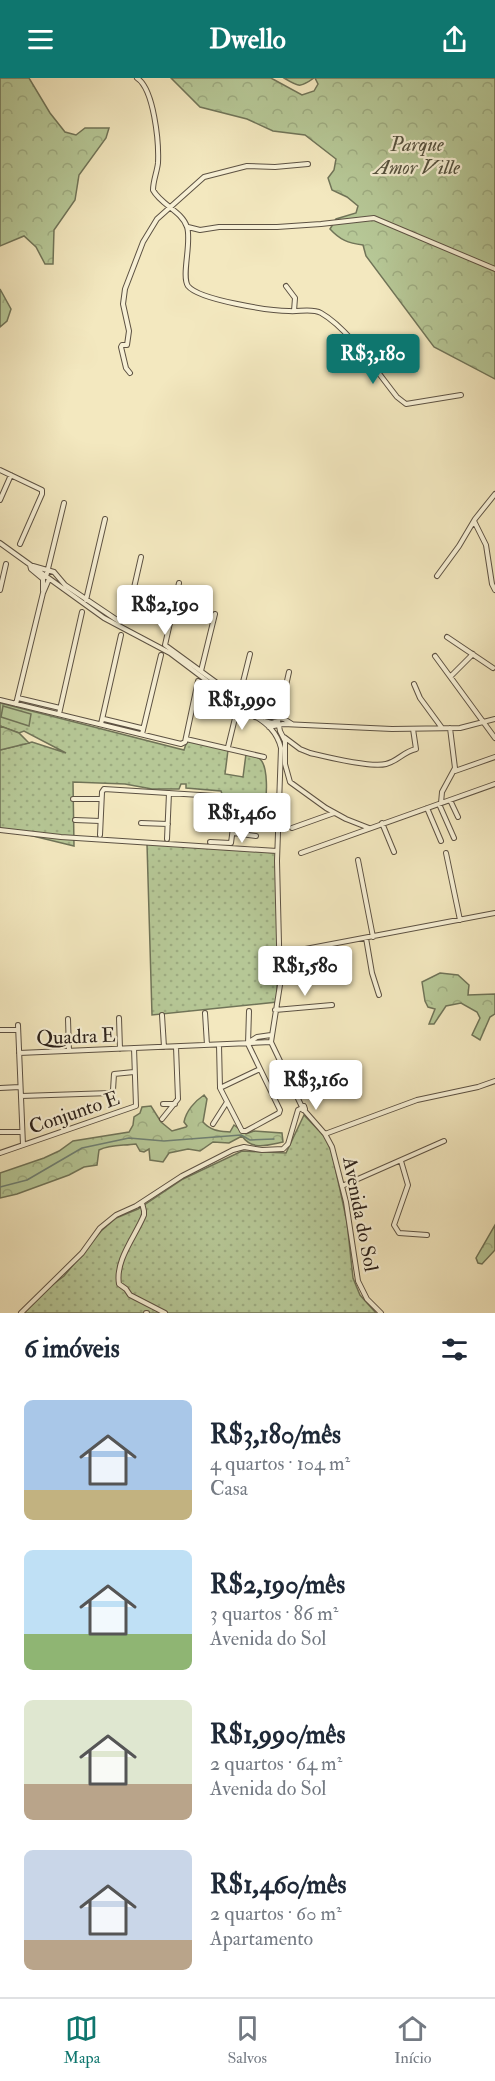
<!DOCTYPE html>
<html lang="pt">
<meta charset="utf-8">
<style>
:root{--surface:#fff;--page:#f2f2f3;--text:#1f2937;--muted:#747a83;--line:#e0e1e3;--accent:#0f766e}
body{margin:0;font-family:"IM FELL Double Pica",serif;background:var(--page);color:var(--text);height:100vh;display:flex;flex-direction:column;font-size:22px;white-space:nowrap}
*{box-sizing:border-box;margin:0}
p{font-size:20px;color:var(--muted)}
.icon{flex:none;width:33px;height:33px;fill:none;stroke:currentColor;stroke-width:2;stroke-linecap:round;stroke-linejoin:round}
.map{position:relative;height:1235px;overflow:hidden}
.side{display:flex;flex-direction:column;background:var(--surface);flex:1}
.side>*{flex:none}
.price{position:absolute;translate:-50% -51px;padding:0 14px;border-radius:6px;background:#fff;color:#222;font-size:20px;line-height:39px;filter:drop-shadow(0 2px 3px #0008)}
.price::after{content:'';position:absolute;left:50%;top:36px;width:18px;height:14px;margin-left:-9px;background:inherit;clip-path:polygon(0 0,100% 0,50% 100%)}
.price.selected{background:var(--accent);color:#fff}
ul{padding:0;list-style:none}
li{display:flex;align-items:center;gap:18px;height:150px;padding:0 24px}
li span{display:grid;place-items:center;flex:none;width:168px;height:120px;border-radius:9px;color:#555}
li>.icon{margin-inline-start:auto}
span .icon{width:72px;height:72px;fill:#fffc;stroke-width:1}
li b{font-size:26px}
h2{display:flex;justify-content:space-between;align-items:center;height:72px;padding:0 24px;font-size:26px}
header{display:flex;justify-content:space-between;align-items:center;height:78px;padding:0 24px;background:var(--accent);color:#fff;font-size:27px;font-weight:700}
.tab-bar{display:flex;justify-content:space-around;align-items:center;height:84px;border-top:2px solid var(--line);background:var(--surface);font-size:16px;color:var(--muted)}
.tab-bar a{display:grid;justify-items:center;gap:3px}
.tab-bar .selected{color:var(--accent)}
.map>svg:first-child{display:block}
</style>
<header><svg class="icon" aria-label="menu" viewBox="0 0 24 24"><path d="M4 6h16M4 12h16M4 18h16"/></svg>Dwello<svg class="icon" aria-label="share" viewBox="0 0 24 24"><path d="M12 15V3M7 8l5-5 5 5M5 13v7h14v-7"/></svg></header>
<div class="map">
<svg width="495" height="1235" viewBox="0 0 495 1235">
<defs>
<pattern id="grass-dots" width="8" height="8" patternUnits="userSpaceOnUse" patternTransform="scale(1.5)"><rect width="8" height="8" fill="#b6c796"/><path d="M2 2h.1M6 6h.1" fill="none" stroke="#9dab81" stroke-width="1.8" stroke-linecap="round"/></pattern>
<pattern id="forest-crowns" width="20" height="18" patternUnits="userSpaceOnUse" patternTransform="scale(1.5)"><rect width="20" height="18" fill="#b6c796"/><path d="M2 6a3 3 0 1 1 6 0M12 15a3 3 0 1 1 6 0" fill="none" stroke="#9dab81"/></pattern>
</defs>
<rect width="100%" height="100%" fill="#f3e8bf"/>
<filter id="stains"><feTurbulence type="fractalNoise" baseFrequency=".00333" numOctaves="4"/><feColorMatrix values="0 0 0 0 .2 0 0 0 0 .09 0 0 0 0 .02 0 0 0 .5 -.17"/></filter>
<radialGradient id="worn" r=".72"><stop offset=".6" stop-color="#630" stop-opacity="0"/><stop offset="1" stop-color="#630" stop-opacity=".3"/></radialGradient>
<path fill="url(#grass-dots)" stroke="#707458" stroke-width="1.5" d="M0,625L184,672L187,663L228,672L225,696L243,699L246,676C251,678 256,678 260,681C268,688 268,720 263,729C255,729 244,730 238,724L237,718L233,716H222L221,713L186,710V706H181L179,711H152L125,706L73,704L74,768L0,750V672L32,664L66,675L24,653L19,655L0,648Z
M147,766L278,775L277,924L152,937Z
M304,1037L325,1059L332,1075L347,1144L353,1200L360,1217L376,1235H24L39,1217L64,1198L101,1153L116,1140L138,1131L183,1101L242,1073L286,1075Z"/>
<path fill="url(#forest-crowns)" stroke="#707458" stroke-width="1.5" d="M0,0H29L50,35L65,54L76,57L85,50H109L106,60L79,97L75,122L54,152L53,186H45L36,169L24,158L0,168Z
M171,0H271L302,17L314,13L318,6L315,0H495V301L434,269L366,178L363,167C348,165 340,162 330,151L336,141L356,135L358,128L347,119L332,112L328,100L334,92L336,81L305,57L273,53L247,41L200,29Z
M284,0H314C300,10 299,9 284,0Z
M0,211L11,231L7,243L0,249Z
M0,648L19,655L29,665L0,672Z
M440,895L458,897L469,907L468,917L495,916V936L490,939L480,962L472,957L480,940L477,934L461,925L446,928L434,946H429L435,931L428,929L425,923L422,904Z
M204,1017L207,1021L203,1044C211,1053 219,1053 230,1054L234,1047L246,1056L254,1053L282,1055L283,1064C268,1067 252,1073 242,1058L229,1065L213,1064L200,1073L188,1071L169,1075L163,1084L150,1082L149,1071L144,1074L140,1073L136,1066C123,1068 111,1066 99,1072L97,1087L84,1089L69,1097L17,1116L0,1120V1095L44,1080L59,1073L73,1063L129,1054L133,1047L134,1039L140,1035L142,1029L151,1028L161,1044L172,1053L186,1049L187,1048L184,1044C186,1033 195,1023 204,1017Z
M495,1147V1172L482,1186L478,1185L476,1180Z"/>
<path fill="#b6c796" stroke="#707458" stroke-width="1.5" d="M3,628L31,636L29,648L1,639Z"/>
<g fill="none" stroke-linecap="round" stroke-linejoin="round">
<path stroke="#6f8073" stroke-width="1.5" d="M0,1109L27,1102L82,1070L129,1060L164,1063L241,1057L250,1062L274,1061"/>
<g stroke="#5d5243" stroke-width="6">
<path id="minor" d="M137,0C154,11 159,64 158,85C157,94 153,103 153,112C161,127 182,133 187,149C192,164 181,198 188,208C199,222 271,233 289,233C299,234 312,230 321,235C348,250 377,294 397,319L406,326L461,317
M188,149L200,152L219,149H277L321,146L374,140L495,191
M286,208L295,220L294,233
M130,295L126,290L121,269L122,267H127L129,253L123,226L125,211L143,164L157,141L204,99L247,88L275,89L308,86
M0,392L42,412V416L20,466
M0,422L11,397
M474,443L486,467L492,506L495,512
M0,465L104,540L170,575L255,639
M30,487L31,491L43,501V513
M33,488L54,494L65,507L120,544L126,542L128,536L169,545
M437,498L459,468L475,441L495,416
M46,499L64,425
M179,505L165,567L261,637L284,641L292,646
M0,512L6,486
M86,522L105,441
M128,536L141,479
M447,559L493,590
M435,578L495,660
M201,593L215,536
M289,594L278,643L280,653L285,663V686L290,704L326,730L346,741L369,750
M451,598L473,576
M414,606L420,620L442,650
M18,620L60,630
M239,620L250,576
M0,622L181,666L185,664L198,603
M16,626L43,515L49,501
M59,636L82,534
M253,637C267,645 277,654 281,670L277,783L280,907L271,964L302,1029
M104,641L141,650
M264,643L272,645L278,643
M101,646L121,557
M269,649L283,646L392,651L460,650L495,641
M142,656L161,577
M284,659L300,671L310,675C327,679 370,690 386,686C398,683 403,674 416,671L413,651
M186,661L264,679
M228,669L237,632
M455,693L495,679
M73,721H101
M450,722L458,739
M441,725L442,714L455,690L450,650
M439,726L454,760
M427,730L441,763
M272,732L279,717
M75,742L100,743
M141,745L168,746
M382,745L394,774
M292,750L334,735
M0,752L61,759L277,773
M233,755L256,758
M100,757L102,714L104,711L216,718L233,720C241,741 263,728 279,735
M167,761L169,715
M210,764L231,765L236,727
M301,775L495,706
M446,775L460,842
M358,782L373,859
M366,860L372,895L379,917
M279,876L495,835
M275,932L332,927
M205,935L207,967
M162,937L164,969
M119,940L120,971
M68,941L69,973
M18,947L23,1067
M0,952H18
M249,964L257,959L271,957
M219,967L220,1010L242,1053H246L279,1035L280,1032L248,966L249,933
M19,975L271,964
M0,1010L20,1009
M220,1010L260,991
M21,1018L111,1015L113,1012L114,996L134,994
M163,1026H175
M304,1032L325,1056L332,1069L346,1124L358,1203L367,1221L381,1235
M162,1041L178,1021L176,969
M213,1046L227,1024
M0,1054H22
M325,1056L417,1022L478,1009L495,1003
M0,1075L136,1028L134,970
M401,1083L408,1107L394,1147L399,1155L427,1157
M342,1108L444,1063
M142,1125L144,1133V1137C135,1159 115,1182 119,1206L126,1211L130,1217L165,1235
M21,1235L82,1175L100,1150L116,1137L136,1128L182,1098L233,1072L244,1069L262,1072L283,1071L288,1066L298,1032L302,1030L303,1032L305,1031L304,1028L302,1030
M146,1235H147"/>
</g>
<use href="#minor" stroke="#f7f0d5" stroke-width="4"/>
</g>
<g text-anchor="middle" stroke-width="4.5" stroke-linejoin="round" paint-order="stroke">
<g font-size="20" font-style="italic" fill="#55523f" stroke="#f7f0d5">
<text x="417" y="73">Parque<tspan x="417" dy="23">Amor Ville</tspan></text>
</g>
<g font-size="20" fill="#2b201a" stroke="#f7f0d5">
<text transform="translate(76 958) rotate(-2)" y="7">Quadra E</text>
<text transform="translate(74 1034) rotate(-19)" y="7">Conjunto E</text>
<text transform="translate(361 1136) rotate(79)" y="7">Avenida do Sol</text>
</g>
</g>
<rect width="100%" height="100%" filter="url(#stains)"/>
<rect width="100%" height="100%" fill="url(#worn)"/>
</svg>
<b class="price selected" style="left:373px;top:307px">R$3,180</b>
<b class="price" style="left:165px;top:558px">R$2,190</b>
<b class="price" style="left:242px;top:653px">R$1,990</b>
<b class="price" style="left:242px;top:766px">R$1,460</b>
<b class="price" style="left:305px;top:919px">R$1,580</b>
<b class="price" style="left:316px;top:1033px">R$3,160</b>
</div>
<section class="side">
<h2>6 imóveis<svg class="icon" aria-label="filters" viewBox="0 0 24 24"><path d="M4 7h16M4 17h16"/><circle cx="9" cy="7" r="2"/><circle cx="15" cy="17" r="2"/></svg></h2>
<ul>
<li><span style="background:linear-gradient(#a9c7e8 75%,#c2b280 0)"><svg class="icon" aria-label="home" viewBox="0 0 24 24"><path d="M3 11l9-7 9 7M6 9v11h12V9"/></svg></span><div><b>R$3,180/mês</b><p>4 quartos · 104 m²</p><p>Casa</p></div></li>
<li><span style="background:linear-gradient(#bfe0f5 70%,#8fb573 0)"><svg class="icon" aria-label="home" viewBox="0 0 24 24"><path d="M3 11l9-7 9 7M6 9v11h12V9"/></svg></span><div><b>R$2,190/mês</b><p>3 quartos · 86 m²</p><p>Avenida do Sol</p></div></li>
<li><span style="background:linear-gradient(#dfe7d0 70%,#b9a48a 0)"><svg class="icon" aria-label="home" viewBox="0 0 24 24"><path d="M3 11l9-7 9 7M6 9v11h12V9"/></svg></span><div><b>R$1,990/mês</b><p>2 quartos · 64 m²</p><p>Avenida do Sol</p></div></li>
<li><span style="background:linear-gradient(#c9d6e8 75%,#b9a48a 0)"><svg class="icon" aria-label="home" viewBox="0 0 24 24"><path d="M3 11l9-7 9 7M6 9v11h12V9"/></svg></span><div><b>R$1,460/mês</b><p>2 quartos · 60 m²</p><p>Apartamento</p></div></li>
</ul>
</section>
<nav class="tab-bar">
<a class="selected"><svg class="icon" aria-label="map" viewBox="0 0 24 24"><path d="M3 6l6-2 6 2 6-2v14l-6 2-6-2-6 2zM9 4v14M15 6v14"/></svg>Mapa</a>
<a><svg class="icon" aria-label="saved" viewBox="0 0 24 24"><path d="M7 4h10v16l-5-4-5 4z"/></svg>Salvos</a>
<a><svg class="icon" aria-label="home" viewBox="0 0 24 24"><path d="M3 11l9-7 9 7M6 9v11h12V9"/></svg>Início</a>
</nav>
